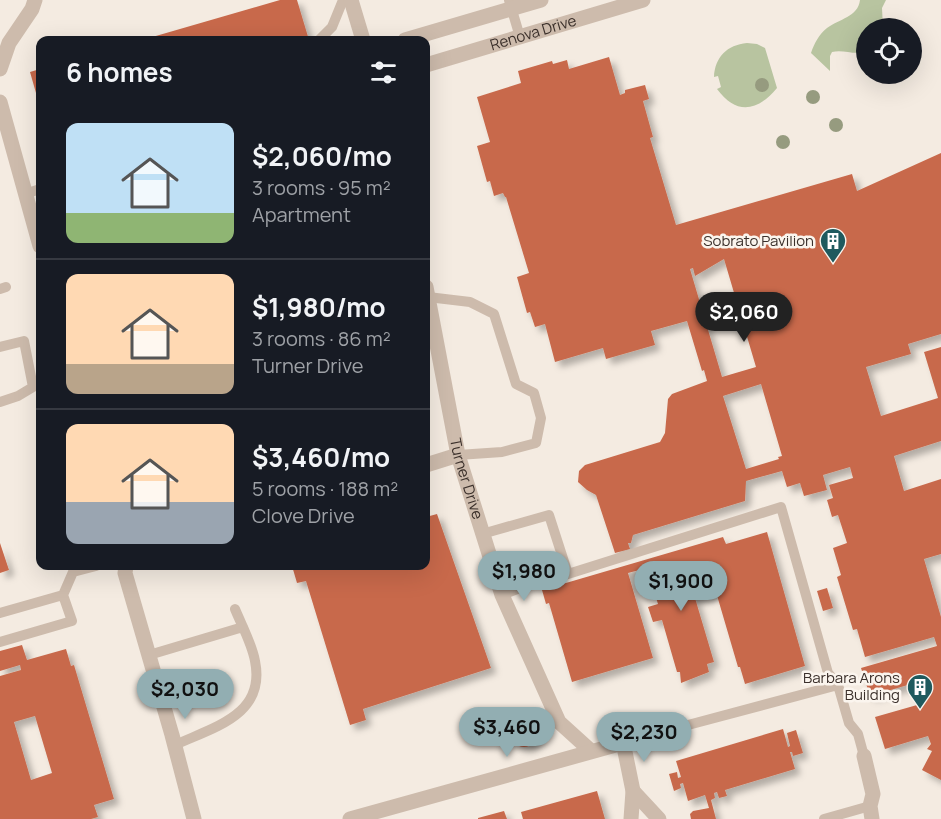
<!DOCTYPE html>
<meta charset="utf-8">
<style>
:root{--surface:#171b24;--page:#20242c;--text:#f1f3f6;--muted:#9ea1a6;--line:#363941;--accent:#92aeb2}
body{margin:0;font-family:Manrope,sans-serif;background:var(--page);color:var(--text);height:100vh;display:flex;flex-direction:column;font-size:22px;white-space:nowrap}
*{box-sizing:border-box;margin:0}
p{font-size:20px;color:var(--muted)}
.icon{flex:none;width:33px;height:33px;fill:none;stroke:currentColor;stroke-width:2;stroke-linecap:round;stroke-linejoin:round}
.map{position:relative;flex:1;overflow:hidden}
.drawer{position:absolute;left:36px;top:36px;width:394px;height:534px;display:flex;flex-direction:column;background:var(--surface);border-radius:12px;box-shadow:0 6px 24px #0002}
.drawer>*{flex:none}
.controls{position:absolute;left:856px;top:18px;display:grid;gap:12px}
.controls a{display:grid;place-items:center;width:66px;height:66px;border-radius:50%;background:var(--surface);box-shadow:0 6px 24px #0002;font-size:30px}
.price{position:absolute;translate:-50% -51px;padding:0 14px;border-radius:21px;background:var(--accent);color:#111;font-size:20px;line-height:39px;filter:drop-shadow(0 2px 3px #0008)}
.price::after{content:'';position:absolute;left:50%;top:36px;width:18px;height:14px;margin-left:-9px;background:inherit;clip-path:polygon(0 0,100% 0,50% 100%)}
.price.selected{background:#222;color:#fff}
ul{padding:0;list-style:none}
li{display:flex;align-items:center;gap:18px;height:150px;padding:0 30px}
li+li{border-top:2px solid var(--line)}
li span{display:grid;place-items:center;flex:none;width:168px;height:120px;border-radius:12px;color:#555}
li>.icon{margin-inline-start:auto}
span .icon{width:72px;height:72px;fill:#fffc;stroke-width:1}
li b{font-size:26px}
h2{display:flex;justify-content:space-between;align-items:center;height:72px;padding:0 30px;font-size:26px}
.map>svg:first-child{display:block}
</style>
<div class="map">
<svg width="941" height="819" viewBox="0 0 941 819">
<defs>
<filter id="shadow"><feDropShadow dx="5.5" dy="5.5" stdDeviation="3" flood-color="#0004"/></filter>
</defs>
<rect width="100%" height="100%" fill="#f4ebe1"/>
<path fill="#b8c4a0" d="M860,0H886L882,8L883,28H867V51C855,56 844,49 832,52L830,56V71L811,53C814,44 819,34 827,28C839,19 858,17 860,0Z
M747,43L757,44L765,48L777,88C757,112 736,115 717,89L721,87L718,76L714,77C715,57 727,45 747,43Z"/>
<path fill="#c8694b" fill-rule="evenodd" filter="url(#shadow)" d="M280,0H297L309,40H142Z
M609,57L620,95L625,93V90L645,85L649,99L643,101L653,137L650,138L676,225L852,174L857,191L941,153V334L908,344L911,354L866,367L881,416L938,398L924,352L941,347V441L894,456L904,491L941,479V554L924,559L941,617V780L922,770L932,751L927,749L931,744L928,736L885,749L875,717L924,703L912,696L918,682L870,696L861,668L937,646L934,637L865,657L857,629L853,630L837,577L841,575L833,548L847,543L838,515L832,517L827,500L833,498L829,485L853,478L850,467L823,475L827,490L804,496L800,483L787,487L782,471L746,481L745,501L633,535L631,543H628L630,549L615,553L596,495L587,490L578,482L579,471L585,465L660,442L665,433L668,399L672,394L707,381L704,370L702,371L687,321L651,331L655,345L606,359L603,348L555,362L545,324L535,327L530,312L527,313L517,277L529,273L506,197H505L503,193L494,196L490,181L487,182L477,146L490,142L477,97L521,83L518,71L552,61L553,64L567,60L569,69ZM724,259L756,367L722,377L690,269L693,268L695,276ZM761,384L782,456L778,457L779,459L746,469L723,396Z
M40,69V107L30,72Z
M437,514L491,668L363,709L366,720L350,725L306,581L297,583L292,566H426V517Z
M767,532L805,666L745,684L740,667H738L716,592L695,598L714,662L707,664L709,672L681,683L680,672H677L662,620L653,622L648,607L658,604L647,568L628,573L653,658L572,682L549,603L546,604L542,590L723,537L726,544Z
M0,543L9,570L0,573Z
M827,588L833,608L823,611L817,591Z
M22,645L27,660L66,649L71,666L74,665L114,799L94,805L98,817L91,819H0V676L21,670L20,665L0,671V651ZM35,716L52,773L31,780L14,722Z
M511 734a13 13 0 1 1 26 0a13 13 0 1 1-26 0Z
M783,729L788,747L790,746L787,733L796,730L803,753L793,756L792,752H790L795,769L725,790L727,796L719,798L717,792L714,793L715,798L711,800L716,819H691L690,814L693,811L709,808L705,795L688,801L683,783L680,784L681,788L674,791L669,774L677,772L678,778L681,777L676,761Z
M597,791L605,819H523L521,812Z
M504,811L507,819H478V818Z"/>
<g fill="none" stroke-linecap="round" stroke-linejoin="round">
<path stroke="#cdbbac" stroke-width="10" d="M509,0L520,37
M319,40L332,27L343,0
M25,194L40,189
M0,289L6,287
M428,297L470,302L494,314L516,384L534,393L541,418L536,443L502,452L458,455
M0,347L24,341L33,387L18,396L0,402
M482,534L549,515L568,574L525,586L502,595
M568,574L781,507L828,673L838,685L849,723L858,734L864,756
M0,613L63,595
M0,642L72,621L63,595L73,572L96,566
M149,655L243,627
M673,729L838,685
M175,745C214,727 266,715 255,661C252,644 242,626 235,609
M824,819L870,806"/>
<g stroke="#cdbbac" stroke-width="15">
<path d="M351,0L363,40"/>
<path d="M405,40L541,0"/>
<path id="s1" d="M426,65L643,0"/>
<path d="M0,69L9,43L32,9L35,0"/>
<path d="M0,102L40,246"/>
<path id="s2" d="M426,287L458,455L502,595L559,722L591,751"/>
<path d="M426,465L458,455"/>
<path d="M126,566L125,573L172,735L194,819"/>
<path d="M623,742L633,791L631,819"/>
<path d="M864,756L873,794L870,806L872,819"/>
<path d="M633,791L659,819"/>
<path d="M350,819L673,729"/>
</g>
</g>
<g fill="#969b7f">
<circle cx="762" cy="85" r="7"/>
<circle cx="813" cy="97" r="7"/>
<circle cx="836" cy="125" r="7"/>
<circle cx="783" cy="142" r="7"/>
</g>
<defs>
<g id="building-pin" transform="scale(1.35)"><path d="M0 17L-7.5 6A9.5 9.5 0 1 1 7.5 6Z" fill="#1f5a5e" stroke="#fbf5ee"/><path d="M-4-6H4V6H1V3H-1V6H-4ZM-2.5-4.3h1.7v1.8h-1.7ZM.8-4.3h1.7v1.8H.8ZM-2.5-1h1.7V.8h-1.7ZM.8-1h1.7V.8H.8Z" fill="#fff"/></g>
</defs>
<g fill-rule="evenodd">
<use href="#building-pin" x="833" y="241"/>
<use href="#building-pin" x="920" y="687"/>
</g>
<g text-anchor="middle" stroke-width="5" stroke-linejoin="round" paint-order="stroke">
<g font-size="15" fill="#3b302b" stroke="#fbf5ee">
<text dy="5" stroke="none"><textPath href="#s1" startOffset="112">Renova Drive</textPath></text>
<text dy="5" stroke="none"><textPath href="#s2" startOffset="196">Turner Drive</textPath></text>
</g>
<g font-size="15" fill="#3b302b" stroke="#fbf5ee" text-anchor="end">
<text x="814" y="246">Sobrato Pavilion</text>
<text x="900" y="683">Barbara Arons<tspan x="900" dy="17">Building</tspan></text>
</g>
</g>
</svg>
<div class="controls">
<a><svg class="icon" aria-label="locate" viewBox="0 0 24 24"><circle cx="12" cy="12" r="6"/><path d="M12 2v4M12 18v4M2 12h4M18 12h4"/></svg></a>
</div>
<b class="price selected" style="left:744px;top:343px">$2,060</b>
<b class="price" style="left:524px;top:602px">$1,980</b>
<b class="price" style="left:681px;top:612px">$1,900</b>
<b class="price" style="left:185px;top:720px">$2,030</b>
<b class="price" style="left:507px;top:758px">$3,460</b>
<b class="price" style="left:644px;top:763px">$2,230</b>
<section class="drawer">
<h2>6 homes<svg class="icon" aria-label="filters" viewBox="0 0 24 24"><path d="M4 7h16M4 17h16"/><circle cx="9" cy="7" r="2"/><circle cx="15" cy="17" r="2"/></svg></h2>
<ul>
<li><span style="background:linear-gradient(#bfe0f5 75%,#8fb573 0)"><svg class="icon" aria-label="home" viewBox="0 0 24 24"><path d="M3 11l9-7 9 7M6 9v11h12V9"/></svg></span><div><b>$2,060/mo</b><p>3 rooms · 95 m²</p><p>Apartment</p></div></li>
<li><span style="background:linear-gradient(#ffd9b3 75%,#b9a48a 0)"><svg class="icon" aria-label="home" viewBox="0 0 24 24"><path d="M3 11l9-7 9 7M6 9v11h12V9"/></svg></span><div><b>$1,980/mo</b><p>3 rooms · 86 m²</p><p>Turner Drive</p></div></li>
<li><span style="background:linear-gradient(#ffd9b3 65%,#9aa5b1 0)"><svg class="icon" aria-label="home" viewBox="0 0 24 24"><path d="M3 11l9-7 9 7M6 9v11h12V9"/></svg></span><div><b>$3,460/mo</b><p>5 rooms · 188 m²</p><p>Clove Drive</p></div></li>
</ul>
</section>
</div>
